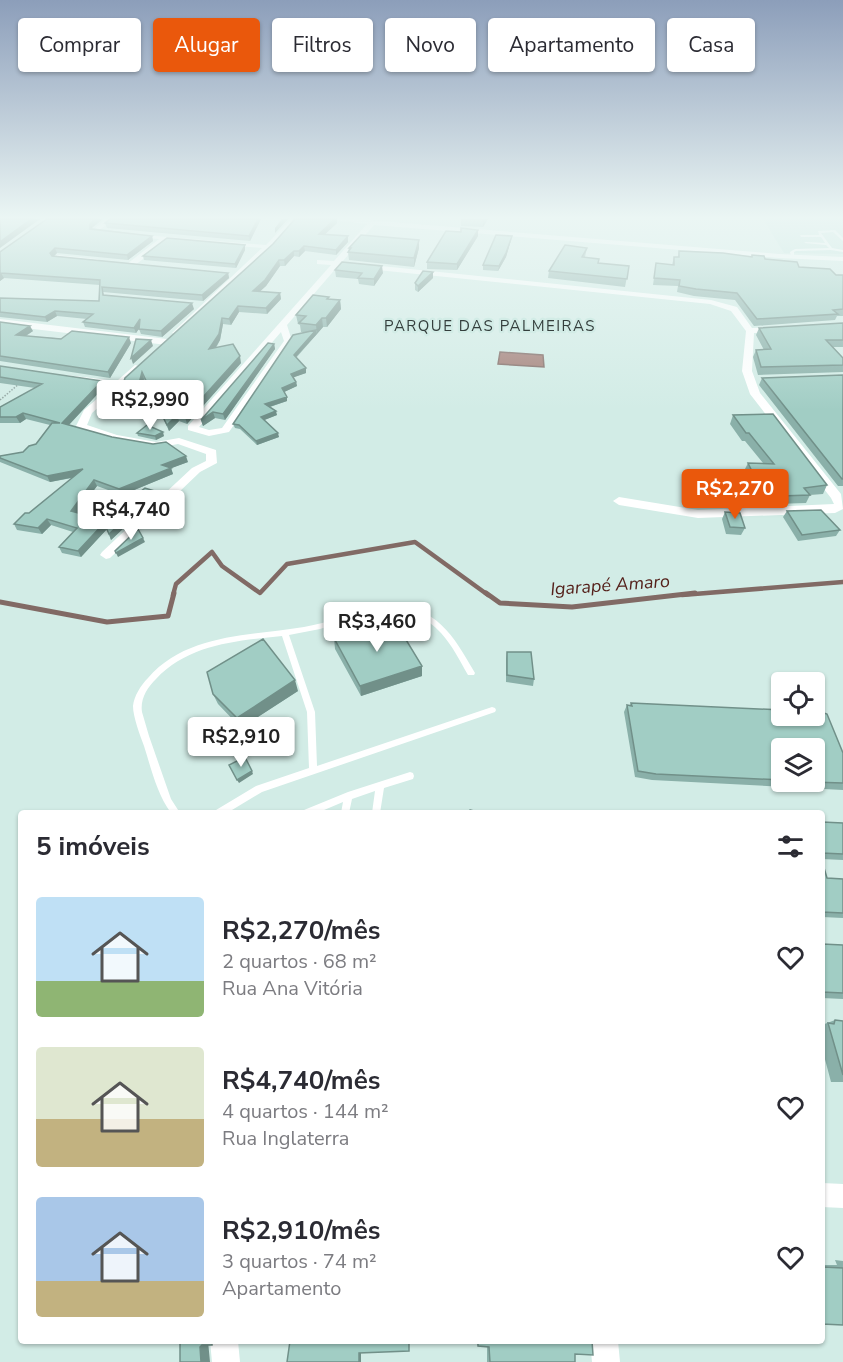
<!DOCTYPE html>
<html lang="pt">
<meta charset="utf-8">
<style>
:root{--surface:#fff;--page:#f7f7f7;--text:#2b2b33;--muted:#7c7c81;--accent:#ea580c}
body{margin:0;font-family:"Nunito Sans",sans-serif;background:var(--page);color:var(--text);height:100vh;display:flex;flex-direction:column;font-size:22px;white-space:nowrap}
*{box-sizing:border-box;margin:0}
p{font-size:20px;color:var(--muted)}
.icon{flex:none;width:33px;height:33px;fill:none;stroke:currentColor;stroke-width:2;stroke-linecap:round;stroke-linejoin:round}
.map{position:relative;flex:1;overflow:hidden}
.panel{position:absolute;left:18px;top:810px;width:807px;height:534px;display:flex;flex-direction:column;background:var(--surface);border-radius:6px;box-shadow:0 2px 4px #0004}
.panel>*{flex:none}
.top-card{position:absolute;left:18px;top:18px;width:807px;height:54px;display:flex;gap:12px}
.tools{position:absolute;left:771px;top:672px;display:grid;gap:12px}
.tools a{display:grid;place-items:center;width:54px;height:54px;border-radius:6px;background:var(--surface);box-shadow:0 2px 4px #0004;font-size:30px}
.price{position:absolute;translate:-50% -51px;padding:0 14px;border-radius:6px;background:#fff;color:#222;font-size:20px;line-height:39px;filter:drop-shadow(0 2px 3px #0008)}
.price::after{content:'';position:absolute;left:50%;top:36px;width:18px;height:14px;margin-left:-9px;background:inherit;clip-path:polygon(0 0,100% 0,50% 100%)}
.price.active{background:var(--accent);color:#fff}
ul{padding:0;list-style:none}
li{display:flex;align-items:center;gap:18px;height:150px;padding:0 18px}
li span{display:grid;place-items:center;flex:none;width:168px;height:120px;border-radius:6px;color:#555}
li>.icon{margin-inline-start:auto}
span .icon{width:72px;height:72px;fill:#fffc;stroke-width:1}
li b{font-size:26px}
h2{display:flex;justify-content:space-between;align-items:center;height:72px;padding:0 18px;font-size:26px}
.pill{padding:0 21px;border-radius:6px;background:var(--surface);box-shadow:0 2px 4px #0004;font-size:21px;line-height:54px}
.pill.active{background:var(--accent);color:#fff}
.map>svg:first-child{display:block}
</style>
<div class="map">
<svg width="843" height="1362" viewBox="0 0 843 1362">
<rect width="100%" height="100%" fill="#d2ece6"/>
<path fill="#bfe3dc" d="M763,219H843V254L784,253Z"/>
<path fill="#a27d76" stroke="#816a65" stroke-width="1.5" d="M500,352L543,355L544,367L498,364Z"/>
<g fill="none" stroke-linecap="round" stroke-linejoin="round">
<path stroke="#816a65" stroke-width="4.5" d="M173,595L176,584L212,552L222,566L260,593L287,564L415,542L488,595
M682,595L843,582"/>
<path stroke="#816a65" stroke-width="5" d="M486,593L500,603L572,607L695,593
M0,602L107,622L168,616L174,593"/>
<path stroke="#92a5a1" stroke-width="1.5" stroke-dasharray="1.5 1.5" stroke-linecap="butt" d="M0,400L20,383"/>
<path fill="#fff" fill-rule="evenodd" d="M835,230L843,238V241L833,232L821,233L832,248L843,250V252L831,250L796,251L794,252V257L791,256L790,252L795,249L829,248L826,245L804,243L806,242L825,243L821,237H801L800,235H819L818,231Z
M388,605C437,606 453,635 475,673L474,675H468C460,661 452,645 441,633C404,593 363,617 320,629C310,631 299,633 289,635L315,712L317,766L492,707L495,708L496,710L495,712L262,792L227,813H215L216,810L256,786L309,768L307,712L282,636C236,641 189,644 156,679C147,688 140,699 142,712L149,736L171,799L180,813H171C157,794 151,768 144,746C140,735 133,717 133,706C134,696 141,685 148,678C187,633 251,636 304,627C333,622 359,610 388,605Z
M410,772L413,773L414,776L413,779L384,788L380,813H372L375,791L352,799L349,813H341L343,802L317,813H303L304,810L348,792Z"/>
<path fill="#fff" fill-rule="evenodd" d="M106,219H114L97,232H93V230Z
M291,219H298L272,248L179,335L172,333L262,248L167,240L134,266L127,264L159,239L134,237L132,234L266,245Z
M324,219H355L779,254L843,257V261L779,258L374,225L342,262L711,300L737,307L752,328L780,327L781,329L777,332L754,333L752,371L760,393L841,494L843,509L835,513L698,518L619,505L613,501L619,497L698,510L834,504L831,498L750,394L742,371L746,331L731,311L710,304L338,266L287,325L292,341L229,432L209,436L188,430V426L331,265L317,264V260L334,261L367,224ZM281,332L284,341L222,428L209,430L199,427Z
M57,255L97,259L101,261L97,263L54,259Z
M0,319L167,339L171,342L167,345L0,325Z
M135,365L143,367L92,413L87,425L117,435L156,442L179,438L216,450L217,463L200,472L110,558L106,559L100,555L102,552L192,468L206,461V454L178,444L156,448L115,441L77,428L76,426L84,410L112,386L69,380L66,379V375L117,381Z
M822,1183L843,1184V1208L822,1207Z
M210,1341H238L240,1362H212Z
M590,1341H618L620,1362H592Z"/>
</g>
<path fill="#8ab0a9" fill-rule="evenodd" d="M110,219H261L250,241L107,228L105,223Z
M461,219H488L483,227L461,226Z
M337,223L325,234L348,242L336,255L305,251L299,257L294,256L285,266H280L266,286L260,291L280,293L281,299L267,314L239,312L231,325L223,324L220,340L216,348L241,363L187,424L179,421L169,431L160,411L163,409L158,408L144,379L137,405L122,403L119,396L273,244Z
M92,228L152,236L153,241L128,260L57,253L54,256L228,273L229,278L203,301L103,292L104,295L194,309L162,337L141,334L139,329L136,333L85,327L83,322L87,319L57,316L47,322L0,317V298L99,301L100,285L4,278L0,281V252Z
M478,236L457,270L427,269V262Z
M511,240L506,257L498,271L483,270V265Z
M245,245V250L236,268L144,260L143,256Z
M349,248H419L414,267L349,260L348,252Z
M587,248L585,257L598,263L629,266L625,287L548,278L549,271Z
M679,251L751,257L752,255L799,267L836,275H843V316H837L835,320L754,326L735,300L694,296L677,292L678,286L653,285L656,263L672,265L674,257H678Z
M335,270L383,273L374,286L359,284L358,279L336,277Z
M433,278L418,292L415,290V283Z
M329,299L340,300L341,309L327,327H323L296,358L306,368V373L293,377L296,382L297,386L284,392L287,397V401L270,407L277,415L264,420L279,437L257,445L240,429L235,428L233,424L306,332H301L300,325L298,324L296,315Z
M0,322L33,331L26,336L131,343L110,378L0,361Z
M843,323V347H833L843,358V372L758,375L753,357L756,350H764L756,335L759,328Z
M274,344L275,349L225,420L215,418L203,426L201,420Z
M0,366L102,381L104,387L69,425L188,462L171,468L173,474L122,495L97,486L77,512L104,520L155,491L157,497L111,540L107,529L81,557L62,553L59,547L73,532L51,525L42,534L17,530L14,524L29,513L72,478L50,482L0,462V456L23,452L36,444L50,425L26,419L20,423H0V407L35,388L0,383Z
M843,375V486H838L759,385L762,378Z
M733,415L827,485L823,494L810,495L806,503L775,504L773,501H758L744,471L748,463H763L745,441H742L730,424Z
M137,433L164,436L156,440L138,436Z
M787,511L840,530L836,536L798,541L783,517Z
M725,512L745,528L741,535L726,534L722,519Z
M334,638L422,676L361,696L335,649Z
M507,652L534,679L533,686L506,682V659Z
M298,691L241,728L218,704L213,694Z
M631,703L843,753V790L652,780L635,777L624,712L627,705H630ZM782,748L814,782H782Z
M822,822L843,823V860L822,859Z
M822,861L827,878L843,879V918L822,917Z
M822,944L843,945V999L822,998Z
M835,1020L843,1021V1082H831L822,1048V1025Z
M835,1260L843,1261V1325L822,1324V1265H837Z
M476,1341H592L575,1354V1362H487V1347L478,1346Z"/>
<path fill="#719089" d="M31,219H40L0,248V242Z
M95,219H103L92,228L91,234L90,229V224Z
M258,219H261L250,241L249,236Z
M282,219H288L275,233V228Z
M335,219H337V223L320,239L319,234Z
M483,219H488L483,227Z
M478,230V236L457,270V264Z
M152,236L153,241L128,260L127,255Z
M348,236V242L336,255V250Z
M512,236L511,240L506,257L498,271L499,266Z
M419,240V248L414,267V258Z
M245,245V250L236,268L235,264Z
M304,246L305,251L299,257V251Z
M55,248L57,253L52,258L50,253Z
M294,251V256L285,266L284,260Z
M279,260L280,266L266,286L254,297L253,291Z
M382,266L383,273L374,286V279Z
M433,272V278L418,292V286Z
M1,273L4,278L0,281V274Z
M228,273L229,278L203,301L202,295Z
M280,293L281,299L267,314L266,308Z
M340,300L341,309L327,327L326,318Z
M192,303L194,309L162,337L161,331Z
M238,306L239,312L231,325L229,319Z
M55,311L57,316L47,322L45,317Z
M222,318L223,324L220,340L211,355L209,349Z
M322,318L323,327L317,334L316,325Z
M140,319L142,324L136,333L134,328Z
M30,326L33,331L19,340L16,335Z
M316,330L317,334L294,359V355Z
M129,337L131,343L110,378L108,372Z
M151,340L153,346L133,364L131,358Z
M274,344L275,349L225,420L223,414Z
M240,356L241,363L187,424L185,417Z
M306,368V373L292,378L291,374Z
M142,372L144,379L137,405L135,399Z
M102,381L104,387L65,429L62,423Z
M296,382L297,386L282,393V388Z
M287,397V401L266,408L265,404Z
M276,411L277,415L262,421L261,417Z
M213,412L215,418L203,426L201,420Z
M23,413L26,419L20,423L16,417Z
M177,415L179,421L169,431L167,425Z
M163,432L164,436L156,440L155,436Z
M278,433L279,437L257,445L256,441Z
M186,456L188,462L164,471L162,465Z
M171,468L173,474L122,495L119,489Z
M83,469L85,475L50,482L47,476Z
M94,480L97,486L74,517L71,511Z
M155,491L157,497L111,540L109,534Z
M47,519L51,525L42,534L38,528Z
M104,523L107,529L81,557L78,551Z
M143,538L145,542L118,557L116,553Z
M422,666V676L361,696L360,686Z
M295,680L298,691L241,728L237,718Z
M252,771L253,774L239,783L237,780Z
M208,1341L210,1362H201L200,1347Z
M361,1346V1362H359V1353Z"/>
<path fill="#a1cdc4" stroke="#719089" stroke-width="1.5" d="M0,219H31L0,242Z
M47,219H95L90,224V229L152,236L127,255L55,248L50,253L52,256L228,273L202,295L102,287L103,295L192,303L161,331L139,329L140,319L134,328L83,322L93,314L55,311L45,317L0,312V298L99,301L100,280L1,273L0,274V252Z
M110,219H258L249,236L105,223Z
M295,219H335L319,234L348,236L336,250L304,246L299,251H294L284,260H279L265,280L253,291L280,293L266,308L238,306L229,319L222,318L219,334L209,349L233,344L240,356L185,417L177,415L167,425L160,411L169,404L156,402L142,372L135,399L119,396L125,378L273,244Z
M461,228L478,230L457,264L427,262L446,231L461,232Z
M361,235L419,240L414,258L348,252L351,248H349Z
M496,235L512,236L506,253L499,266L483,265Z
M167,238L245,245L235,264L143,256Z
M565,245L587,248L582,257L599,259L598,263L629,266L627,279L549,271Z
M679,251L723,253L752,257V255L764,256L765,259L797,262L799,267L830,269L836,275H843V309L833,310L838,314L757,319L737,293L696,289L679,286L680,280L654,278L656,263L674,265V257H679Z
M342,262L382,266L374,279L358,278L362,273L335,270Z
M423,271L433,272L418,286L415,283Z
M313,295L329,297L327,299L340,300L326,318H322L316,325L299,323L306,316L296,315Z
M0,322L30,326L16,335L61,339L72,331L129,337L108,372L0,356Z
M843,323V340H826L843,358V365L761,367L756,350L771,349L759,328Z
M316,330L294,355L306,368L291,374L296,382L282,388L287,397L265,404L276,411L261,417L278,433L256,441L239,425L233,424L293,335Z
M136,339L151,340L131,358Z
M268,343L274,344L223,414L213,412L201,420Z
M0,366L102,381L62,423L112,437L153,444L166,442L186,456L162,465L171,468L119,489L94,480L71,511L104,520L145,488L155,491L109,534L104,523L78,551L59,547L77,528L47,519L38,528L14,524L25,513H29L83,469L47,476L0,458V456L23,452L29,446L36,444L52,423H60L23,413L16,417H0V407L42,384L0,377Z
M843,375V479H842L762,378Z
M773,414L827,485L804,488L810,495L780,496L777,492H762L748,463L774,464L749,433H746L733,415Z
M147,425L163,432L155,436L137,433Z
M821,510L840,530L802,535L787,511Z
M725,512L740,513L745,528L730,527Z
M138,529L143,538L116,553L115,551Z
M394,620L422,666L360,686L334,638Z
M263,639L295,680L237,718L213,694L207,672Z
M507,652H531L534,679L507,675Z
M631,703L782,710V716H814V712H821L827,714L843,753V783L811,782H814V748H782V780L656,774L638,771L627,705L632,706Z
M245,757L252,771L237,780L229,765Z
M470,810L482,813H467Z
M822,822L843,823V854L822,853Z
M822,861L827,878L843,879V913L822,912Z
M822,944L843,945V993L822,992Z
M835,1020L843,1021V1075L828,1023L834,1024Z
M822,1267L843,1268V1325L822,1324Z
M180,1341H212V1345H202L200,1347L201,1362H180Z
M290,1341H409V1351L359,1353V1362H287Z
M478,1341H592L593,1355L575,1354V1362H490L489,1347L478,1346Z"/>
<linearGradient id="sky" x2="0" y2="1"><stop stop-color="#8c9eba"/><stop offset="0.53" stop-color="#ebf6f4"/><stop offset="1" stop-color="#ebf6f4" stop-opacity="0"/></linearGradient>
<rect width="843" height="410" fill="url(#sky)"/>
<g text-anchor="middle" stroke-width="4.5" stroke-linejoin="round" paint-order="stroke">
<g font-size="15" letter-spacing="1.5" fill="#343e3c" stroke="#d2ece6">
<text x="490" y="331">PARQUE DAS PALMEIRAS</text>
</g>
<g font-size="18" font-style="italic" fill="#55211b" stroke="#d2ece6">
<text transform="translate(610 585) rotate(-4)" y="6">Igarapé Amaro</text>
</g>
</g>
</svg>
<div class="tools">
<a><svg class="icon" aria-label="locate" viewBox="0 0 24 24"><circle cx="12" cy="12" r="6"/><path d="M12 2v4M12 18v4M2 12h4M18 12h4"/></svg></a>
<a><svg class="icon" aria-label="layers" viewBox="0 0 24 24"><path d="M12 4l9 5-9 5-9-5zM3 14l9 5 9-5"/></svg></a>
</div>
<b class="price" style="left:150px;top:431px">R$2,990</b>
<b class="price active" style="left:735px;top:520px">R$2,270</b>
<b class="price" style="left:131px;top:541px">R$4,740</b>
<b class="price" style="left:377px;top:653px">R$3,460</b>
<b class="price" style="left:241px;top:768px">R$2,910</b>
<div class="top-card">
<a class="pill">Comprar</a>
<a class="pill active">Alugar</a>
<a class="pill">Filtros</a>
<a class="pill">Novo</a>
<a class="pill">Apartamento</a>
<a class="pill">Casa</a>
</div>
<section class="panel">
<h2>5 imóveis<svg class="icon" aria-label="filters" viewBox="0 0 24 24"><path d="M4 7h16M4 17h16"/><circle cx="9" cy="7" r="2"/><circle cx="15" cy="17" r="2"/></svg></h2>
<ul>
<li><span style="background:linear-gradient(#bfe0f5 70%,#8fb573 0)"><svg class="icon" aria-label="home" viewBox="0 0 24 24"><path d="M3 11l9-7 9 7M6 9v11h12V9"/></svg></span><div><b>R$2,270/mês</b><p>2 quartos · 68 m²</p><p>Rua Ana Vitória</p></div><svg class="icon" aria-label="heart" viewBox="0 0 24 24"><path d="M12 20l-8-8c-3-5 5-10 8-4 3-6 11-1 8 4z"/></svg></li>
<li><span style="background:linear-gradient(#dfe7d0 60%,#c2b280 0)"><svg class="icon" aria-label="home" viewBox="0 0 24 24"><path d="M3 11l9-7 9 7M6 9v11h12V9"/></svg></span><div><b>R$4,740/mês</b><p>4 quartos · 144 m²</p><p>Rua Inglaterra</p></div><svg class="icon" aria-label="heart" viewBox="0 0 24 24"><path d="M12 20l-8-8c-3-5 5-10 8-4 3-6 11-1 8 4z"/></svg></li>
<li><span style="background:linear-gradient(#a9c7e8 70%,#c2b280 0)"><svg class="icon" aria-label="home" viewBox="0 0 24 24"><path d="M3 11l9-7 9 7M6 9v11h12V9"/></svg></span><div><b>R$2,910/mês</b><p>3 quartos · 74 m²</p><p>Apartamento</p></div><svg class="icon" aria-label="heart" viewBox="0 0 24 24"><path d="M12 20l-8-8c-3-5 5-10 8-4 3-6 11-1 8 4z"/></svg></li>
</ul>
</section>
</div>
